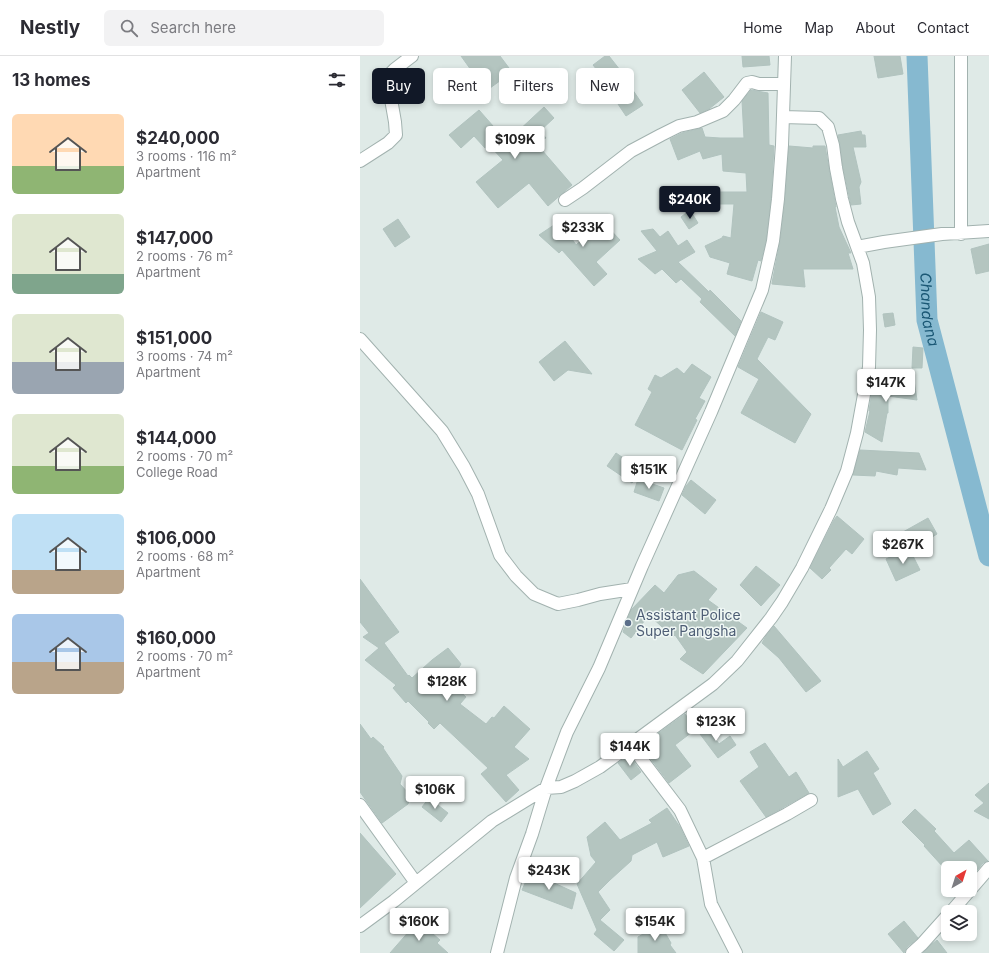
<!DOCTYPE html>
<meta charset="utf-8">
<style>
:root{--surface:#fff;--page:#f2f2f3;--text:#2b2b33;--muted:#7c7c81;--line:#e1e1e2;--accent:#111827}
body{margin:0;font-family:Inter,sans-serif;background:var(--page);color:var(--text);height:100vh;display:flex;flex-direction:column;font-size:15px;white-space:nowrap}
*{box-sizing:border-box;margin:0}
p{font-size:13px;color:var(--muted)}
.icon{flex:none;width:22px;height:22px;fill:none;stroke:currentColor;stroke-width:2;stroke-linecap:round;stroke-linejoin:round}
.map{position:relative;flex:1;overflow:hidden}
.sheet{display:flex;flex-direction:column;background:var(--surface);width:360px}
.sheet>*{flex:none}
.hud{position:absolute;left:12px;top:12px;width:380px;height:36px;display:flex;gap:8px}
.needle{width:26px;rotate:39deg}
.buttons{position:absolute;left:581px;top:805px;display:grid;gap:8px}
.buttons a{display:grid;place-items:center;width:36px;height:36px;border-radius:6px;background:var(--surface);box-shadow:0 2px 6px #0003;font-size:20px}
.price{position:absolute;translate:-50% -34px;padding:0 9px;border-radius:4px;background:#fff;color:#222;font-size:13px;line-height:26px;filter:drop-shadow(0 1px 2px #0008)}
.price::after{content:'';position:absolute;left:50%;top:24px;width:12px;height:9px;margin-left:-6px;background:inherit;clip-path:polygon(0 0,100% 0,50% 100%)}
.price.active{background:var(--accent);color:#fff}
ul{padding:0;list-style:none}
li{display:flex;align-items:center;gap:12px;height:100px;padding:0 12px}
li span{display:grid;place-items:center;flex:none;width:112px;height:80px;border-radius:6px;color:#555}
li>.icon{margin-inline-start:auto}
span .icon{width:48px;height:48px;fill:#fffc;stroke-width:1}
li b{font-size:17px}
h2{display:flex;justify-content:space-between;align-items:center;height:48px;padding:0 12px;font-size:17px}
.pill{padding:0 14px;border-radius:6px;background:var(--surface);box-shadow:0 2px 6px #0003;font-size:14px;line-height:36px}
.pill.active{background:var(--accent);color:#fff}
header{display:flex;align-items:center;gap:24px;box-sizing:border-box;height:56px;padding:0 20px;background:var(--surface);border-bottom:1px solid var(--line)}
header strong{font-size:19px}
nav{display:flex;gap:22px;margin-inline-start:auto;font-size:14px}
.search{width:280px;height:36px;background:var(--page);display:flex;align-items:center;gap:10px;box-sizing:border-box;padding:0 14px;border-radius:6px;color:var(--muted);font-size:15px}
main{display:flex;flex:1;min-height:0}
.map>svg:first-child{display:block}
</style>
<header>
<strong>Nestly</strong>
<div class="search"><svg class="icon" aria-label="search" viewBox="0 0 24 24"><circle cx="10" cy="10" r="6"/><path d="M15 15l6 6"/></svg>Search here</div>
<nav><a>Home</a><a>Map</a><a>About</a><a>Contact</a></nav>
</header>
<main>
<section class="sheet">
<h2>13 homes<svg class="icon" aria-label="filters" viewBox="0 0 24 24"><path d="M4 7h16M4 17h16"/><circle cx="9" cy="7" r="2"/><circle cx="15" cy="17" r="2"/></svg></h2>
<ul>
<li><span style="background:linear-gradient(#ffd9b3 65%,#8fb573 0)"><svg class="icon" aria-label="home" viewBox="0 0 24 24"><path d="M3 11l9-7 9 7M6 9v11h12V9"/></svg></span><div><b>$240,000</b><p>3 rooms · 116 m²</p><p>Apartment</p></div></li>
<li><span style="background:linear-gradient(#dfe7d0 75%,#7fa58c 0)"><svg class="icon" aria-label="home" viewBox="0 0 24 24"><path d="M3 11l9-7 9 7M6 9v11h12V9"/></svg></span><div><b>$147,000</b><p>2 rooms · 76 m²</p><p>Apartment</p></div></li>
<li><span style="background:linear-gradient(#dfe7d0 60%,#9aa5b1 0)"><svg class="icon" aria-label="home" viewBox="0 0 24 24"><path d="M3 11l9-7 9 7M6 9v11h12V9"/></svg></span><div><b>$151,000</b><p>3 rooms · 74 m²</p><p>Apartment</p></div></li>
<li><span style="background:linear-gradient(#dfe7d0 65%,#8fb573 0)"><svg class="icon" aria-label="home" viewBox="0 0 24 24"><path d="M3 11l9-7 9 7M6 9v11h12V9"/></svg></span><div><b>$144,000</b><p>2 rooms · 70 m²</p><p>College Road</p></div></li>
<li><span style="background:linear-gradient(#bfe0f5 70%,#b9a48a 0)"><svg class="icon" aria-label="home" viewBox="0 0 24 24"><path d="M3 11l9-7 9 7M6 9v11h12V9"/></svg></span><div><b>$106,000</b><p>2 rooms · 68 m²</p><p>Apartment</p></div></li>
<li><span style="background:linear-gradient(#a9c7e8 60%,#b9a48a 0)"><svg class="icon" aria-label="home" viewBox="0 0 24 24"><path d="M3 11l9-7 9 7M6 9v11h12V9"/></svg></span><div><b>$160,000</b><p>2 rooms · 70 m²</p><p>Apartment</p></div></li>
</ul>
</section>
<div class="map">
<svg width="629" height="897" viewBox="0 0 629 897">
<rect width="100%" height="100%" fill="#dfeae7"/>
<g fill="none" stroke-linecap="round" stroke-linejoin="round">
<path stroke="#86b9d0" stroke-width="21" id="s1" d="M557,0L567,264L629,500"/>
</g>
<path fill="#b4c5c0" stroke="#b1c3bf" d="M101,0H140L152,16L126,35Z
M245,0H249L260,14H259L283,49L266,60L250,36L253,34L233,9Z
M382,0H409L410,9L383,11Z
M514,0H540L543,18L518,22Z
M344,16L364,41L349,53L340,57L322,34Z
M391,34L408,37L409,89L414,90L411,142L406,184L401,205L398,204L392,225L367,218L370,207L350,201L345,190L362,182L363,180L371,182L374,148H352V136H387L386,117L363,115L362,98L343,103L340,95L318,104L310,83L322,77L342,72L345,81L360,82H384L382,45Z
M184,51L194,62L180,75L186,82L175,86L212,129L188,150L169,127L138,152L116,126L143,104L129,89L125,92L114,80L101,92L89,79L119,54L155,95L164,88L156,77Z
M501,75L502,79H505L506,91H493L501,126L499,131L501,148L491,149L483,111L480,88L478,79Z
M429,90L453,92V90H465L469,113L476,151H475L479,171L491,197H488L493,213H443L445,231L412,228V227L420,186L425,144Z
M330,154L338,167L329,173L321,161Z
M38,163L50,181L35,191L23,173Z
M200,165L216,189L242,165L260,184L236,206L247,218L234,230L202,194L199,197L179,179Z
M293,173L300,181L308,175L318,190L327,184L335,196L318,206L349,236L350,234L381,265L375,280L340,246L342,243L321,223L316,227L302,213L295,218L278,203L297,195L281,175Z
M629,188V215L616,218L611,193Z
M401,256L423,266L415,284L408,281L397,303L451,358L435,387L381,357L399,323L378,311Z
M533,257L535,269L525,271L523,258Z
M205,285L232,318L208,314L194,325L179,306Z
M553,291L563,292L562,312H552Z
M332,308L351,321L339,342L345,345L335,363L337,364L322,394L275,369L292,336L288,333L295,319L301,322L317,312L324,318Z
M514,323L554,324L557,344L528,340V357H527L522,386L505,376L510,355H509Z
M500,394L559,397L566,414L538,412L537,419L516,415L515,420L493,419Z
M256,397L281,414L272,427L247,410Z
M278,423L304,432L299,445L274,436Z
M331,424L356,444L345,458L322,439L326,430Z
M477,460L504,483L492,498L486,493L469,512L471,514L462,523L450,512L474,464Z
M568,462L577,478L553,493L543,476Z
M549,492L560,514L536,525L526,503Z
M396,510L420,529L401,550L380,529Z
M334,515L357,533L348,544L387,572L343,618L320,603L327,596L315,579L313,581L289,559L271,582L263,576L271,554L295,529L304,537L318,519Z
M0,523L39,576L24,587L48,620L49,619L52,622L72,604L88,592L101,608L90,626L106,641L100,648L126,668L132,661L134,662L144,650L170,673L154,691L169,703L146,719L159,734L146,746L121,718L128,712L80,667L74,673L68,667L69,666L48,645L46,647L33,632L36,629L5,604L19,592L3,581L9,577L0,566Z
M414,570L461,625L446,636L419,602L402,587L406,580Z
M325,658L336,673L315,689L331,710L309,727L281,690Z
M0,668L11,683L13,681L24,691L23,692L42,720L40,728L50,739L48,748L22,767L0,736Z
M345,668L359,688L370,680L376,689L358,702L337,674Z
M405,687L429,721L436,716L449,737L406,761L380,725L399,711L390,696Z
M507,695L519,713L513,717L531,748L513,759L498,733L478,741V703L483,711Z
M269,699L281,716L271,724L258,707Z
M629,727V763L614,755L624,747L615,739Z
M69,742L88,757L81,766L62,751Z
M307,752L320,771L329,790L303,801L297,786L272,799L271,805L250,824L238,836L250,854L240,864L264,884L254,895L234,878L237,874L217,828L236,806L231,800L227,781L245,766L260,784L292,767L289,764Z
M555,753L576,773L574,775L594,797L609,784L628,805L623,807L610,823V812H584L564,790L565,789L542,766Z
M0,777L36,818L0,852Z
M170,816L216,837L212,853L162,834Z
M58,865L80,884L77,887L88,897H30Z
M544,865L558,882L547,891L544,897L528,878Z
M300,868L311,887L310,889L316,897H278V881Z
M577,884L587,897H563L572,888Z"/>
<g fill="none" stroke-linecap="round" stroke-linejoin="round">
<g stroke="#a2b2af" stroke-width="14">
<path id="minor" d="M0,105L28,87L36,79L35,66L28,26L30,18L35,13L52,0
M205,144L223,132L271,95L301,79L319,70L337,66L363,55L374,44L387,27L392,26L399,28H424
M601,178V0
M497,191L524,186L582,178L629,175
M0,283L82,375L104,411L118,438L140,499L156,520L174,538L198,548L218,544L240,538L272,533
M271,689L282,704L320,754L343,802L351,848L376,897
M0,749L56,827
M343,802L427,758L451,744
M591,856L629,812
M0,870L34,845L132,765L186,732L201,731L215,725L240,711L353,628L377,605L411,562L422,546L442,512L471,453L487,415L497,377L509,311L510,274L509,241L503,207L488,166L482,143L476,112L473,89L468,71L459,62L423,61
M137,897L156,822L172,778L186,732L207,676L239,612L282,510L351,356L402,234L413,185L418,143L422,89L425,0
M552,897L562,888L588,859"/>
</g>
<use href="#minor" stroke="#fff" stroke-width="12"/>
</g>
<circle fill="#5c6f8a" stroke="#eff7f4" stroke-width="1.5" cx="268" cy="567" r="4"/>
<g text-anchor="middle" stroke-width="3" stroke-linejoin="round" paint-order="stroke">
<g font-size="14" fill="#4e5e75" stroke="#eff7f4" text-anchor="start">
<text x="276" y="564">Assistant Police<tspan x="276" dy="16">Super Pangsha</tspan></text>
</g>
<g font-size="15" font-style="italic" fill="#1b5875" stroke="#eff7f4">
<text dy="5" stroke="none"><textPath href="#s1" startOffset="254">Chandana</textPath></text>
</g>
</g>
</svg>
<div class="buttons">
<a><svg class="needle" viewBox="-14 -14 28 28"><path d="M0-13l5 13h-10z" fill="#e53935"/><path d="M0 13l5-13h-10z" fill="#7c7c81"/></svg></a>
<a><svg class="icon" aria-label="layers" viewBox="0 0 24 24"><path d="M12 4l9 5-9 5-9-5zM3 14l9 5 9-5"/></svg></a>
</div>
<b class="price" style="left:155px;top:104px">$109K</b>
<b class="price active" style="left:330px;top:164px">$240K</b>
<b class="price" style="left:223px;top:192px">$233K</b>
<b class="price" style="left:526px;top:347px">$147K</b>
<b class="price" style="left:289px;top:434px">$151K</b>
<b class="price" style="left:543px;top:509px">$267K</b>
<b class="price" style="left:87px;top:646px">$128K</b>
<b class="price" style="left:356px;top:686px">$123K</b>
<b class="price" style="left:270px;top:711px">$144K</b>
<b class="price" style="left:75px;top:754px">$106K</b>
<b class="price" style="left:189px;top:835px">$243K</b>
<b class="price" style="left:59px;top:886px">$160K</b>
<b class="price" style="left:295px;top:886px">$154K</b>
<div class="hud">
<a class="pill active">Buy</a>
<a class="pill">Rent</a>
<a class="pill">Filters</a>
<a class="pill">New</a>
</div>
</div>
</main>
